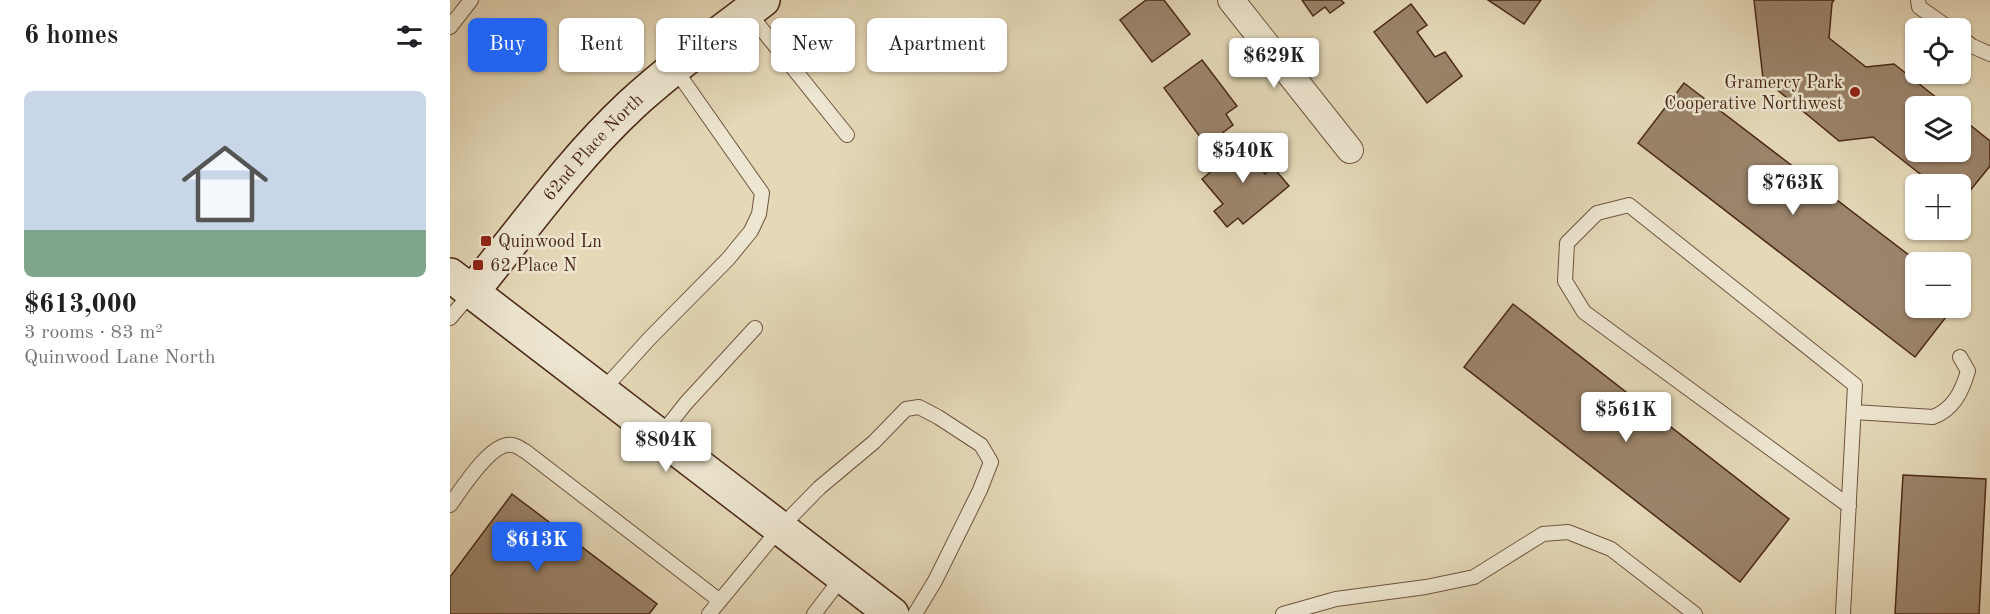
<!DOCTYPE html>
<meta charset="utf-8">
<style>
:root{--surface:#fff;--page:#f6f6f6;--text:#202124;--muted:#757577;--accent:#2563eb}
body{margin:0;font-family:"Old Standard TT",serif;background:var(--page);color:var(--text);height:100vh;display:flex;flex-direction:column;font-size:22px;white-space:nowrap}
*{box-sizing:border-box;margin:0}
p{font-size:20px;color:var(--muted)}
.icon{flex:none;width:33px;height:33px;fill:none;stroke:currentColor;stroke-width:2;stroke-linecap:round;stroke-linejoin:round}
.map{position:relative;flex:1;overflow:hidden}
.panel{display:flex;flex-direction:column;background:var(--surface);width:450px}
.panel>*{flex:none}
.guide{position:absolute;left:18px;top:18px;width:570px;height:54px;display:flex;gap:12px}
.tools{position:absolute;left:1455px;top:18px;display:grid;gap:12px}
.tools a{display:grid;place-items:center;width:66px;height:66px;border-radius:9px;background:var(--surface);box-shadow:0 2px 4px #0004;font-size:30px}
.price{position:absolute;translate:-50% -51px;padding:0 14px;border-radius:6px;background:#fff;color:#222;font-size:20px;line-height:39px;filter:drop-shadow(0 2px 3px #0008)}
.price::after{content:'';position:absolute;left:50%;top:36px;width:18px;height:14px;margin-left:-9px;background:inherit;clip-path:polygon(0 0,100% 0,50% 100%)}
.price.active{background:var(--accent);color:#fff}
ul{padding:0;list-style:none}
li{display:grid;align-content:center;gap:12px;height:318px;padding:0 24px}
li span{display:grid;place-items:center;height:186px;border-radius:9px;color:#555}
li>.icon{margin-inline-start:auto}
span .icon{width:108px;height:108px;fill:#fffc;stroke-width:1}
li b{font-size:26px}
h2{display:flex;justify-content:space-between;align-items:center;height:72px;padding:0 24px;font-size:26px}
.chip{padding:0 21px;border-radius:9px;background:var(--surface);box-shadow:0 2px 4px #0004;font-size:21px;line-height:54px}
.chip.active{background:var(--accent);color:#fff}
main{display:flex;flex:1;min-height:0}
.map>svg:first-child{display:block}
</style>
<main>
<section class="panel">
<h2>6 homes<svg class="icon" aria-label="filters" viewBox="0 0 24 24"><path d="M4 7h16M4 17h16"/><circle cx="9" cy="7" r="2"/><circle cx="15" cy="17" r="2"/></svg></h2>
<ul>
<li><span style="background:linear-gradient(#c9d6e8 75%,#7fa58c 0)"><svg class="icon" aria-label="home" viewBox="0 0 24 24"><path d="M3 11l9-7 9 7M6 9v11h12V9"/></svg></span><div><b>$613,000</b><p>3 rooms · 83 m²</p><p>Quinwood Lane North</p></div></li>
</ul>
</section>
<div class="map">
<svg width="1540" height="614" viewBox="0 0 1540 614">
<rect width="100%" height="100%" fill="#e4d8b7"/>
<filter id="stains"><feTurbulence type="fractalNoise" baseFrequency=".00333" numOctaves="4"/><feColorMatrix values="0 0 0 0 .2 0 0 0 0 .09 0 0 0 0 .02 0 0 0 .5 -.17"/></filter>
<radialGradient id="worn" r=".72"><stop offset=".6" stop-color="#630" stop-opacity="0"/><stop offset="1" stop-color="#630" stop-opacity=".3"/></radialGradient>
<path fill="#9b846b" stroke="#4b2818" stroke-width="1.5" d="M696,0H714L740,34L702,62L670,20Z
M852,0H891L894,3L880,13L875,7L863,16Z
M1038,0H1091L1074,24Z
M1304,0H1384L1382,3L1379,38L1416,67L1444,64L1497,106H1466V152H1510V117L1540,141V166L1510,203V184H1483L1423,137L1389,141L1313,78Z
M961,4L977,25L967,32L985,57L995,52L1012,76L977,103L924,32Z
M752,60L787,106L776,114L783,125L756,145L714,88Z
M1234,83L1468,262H1466V308H1503L1465,357L1188,143Z
M796,135L811,152L803,159L815,174L823,167L839,186L793,224L788,218L777,227L764,211L773,204L752,179L784,153L780,148Z
M1063,304L1339,519L1290,582L1014,367Z
M1453,475L1536,479L1529,614H1445Z
M62,494L207,604L199,614H0V577Z"/>
<g fill="none" stroke-linecap="round" stroke-linejoin="round">
<g stroke="#715440" stroke-width="16">
<path id="lane" d="M1468,0L1469,7L1499,28
M298,12L397,135
M0,27L21,0
M1510,37L1522,46L1540,54
M0,318L22,292
M151,392L199,339L278,259L301,231L309,214L312,193L225,69
M1404,412L1483,417C1504,409 1512,391 1518,371L1510,357
M210,436L236,403L305,328
M0,505C11,490 41,441 62,445C66,445 71,449 75,451L270,601
M259,614L330,528L369,488L424,442L456,409L469,407L488,417L531,445L541,462L530,490L485,581L465,614
M364,614L393,576
M833,614L886,599L976,587L1024,577L1093,534L1118,532L1161,549L1245,614
M1393,614L1405,385L1179,205L1147,213L1117,243L1115,281L1134,312L1399,506"/>
</g>
<g stroke="#715440" stroke-width="28">
<path id="street" d="M781,0L900,150"/>
</g>
<g stroke="#4b2818" stroke-width="36">
<g id="secondary">
<path d="M0,275L442,614"/>
<path id="s1" d="M22,292C74,228 121,161 181,105C222,67 269,34 313,0"/>
</g>
</g>
<use href="#lane" stroke="#ede6d0" stroke-width="14"/>
<use href="#street" stroke="#ede6d0" stroke-width="26"/>
<use href="#secondary" stroke="#ede6d0" stroke-width="33"/>
</g>
<g fill="#8f2418" stroke="#ede6d0" stroke-width="2">
<circle cx="1405" cy="92" r="6"/>
<rect x="30" y="235" width="12" height="12" rx="3"/>
<rect x="22" y="259" width="12" height="12" rx="3"/>
</g>
<g text-anchor="middle" stroke-width="5" stroke-linejoin="round" paint-order="stroke">
<g font-size="18" fill="#4b2818" stroke="#ede6d0" text-anchor="start">
<text x="1393" y="88" text-anchor="end">Gramercy Park<tspan x="1393" dy="21">Cooperative Northwest</tspan></text>
<text x="48" y="247">Quinwood Ln</text>
<text x="40" y="271">62 Place N</text>
</g>
<g font-size="18" fill="#4b2818" stroke="#ede6d0">
<text dy="6" stroke="none"><textPath href="#s1" startOffset="189">62nd Place North</textPath></text>
</g>
</g>
<rect width="100%" height="100%" filter="url(#stains)"/>
<rect width="100%" height="100%" fill="url(#worn)"/>
</svg>
<div class="tools">
<a><svg class="icon" aria-label="locate" viewBox="0 0 24 24"><circle cx="12" cy="12" r="6"/><path d="M12 2v4M12 18v4M2 12h4M18 12h4"/></svg></a>
<a><svg class="icon" aria-label="layers" viewBox="0 0 24 24"><path d="M12 4l9 5-9 5-9-5zM3 14l9 5 9-5"/></svg></a>
<a>+</a>
<a>−</a>
</div>
<b class="price" style="left:824px;top:89px">$629K</b>
<b class="price" style="left:793px;top:184px">$540K</b>
<b class="price" style="left:1343px;top:216px">$763K</b>
<b class="price" style="left:1176px;top:443px">$561K</b>
<b class="price" style="left:216px;top:473px">$804K</b>
<b class="price active" style="left:87px;top:573px">$613K</b>
<div class="guide">
<a class="chip active">Buy</a>
<a class="chip">Rent</a>
<a class="chip">Filters</a>
<a class="chip">New</a>
<a class="chip">Apartment</a>
</div>
</div>
</main>
